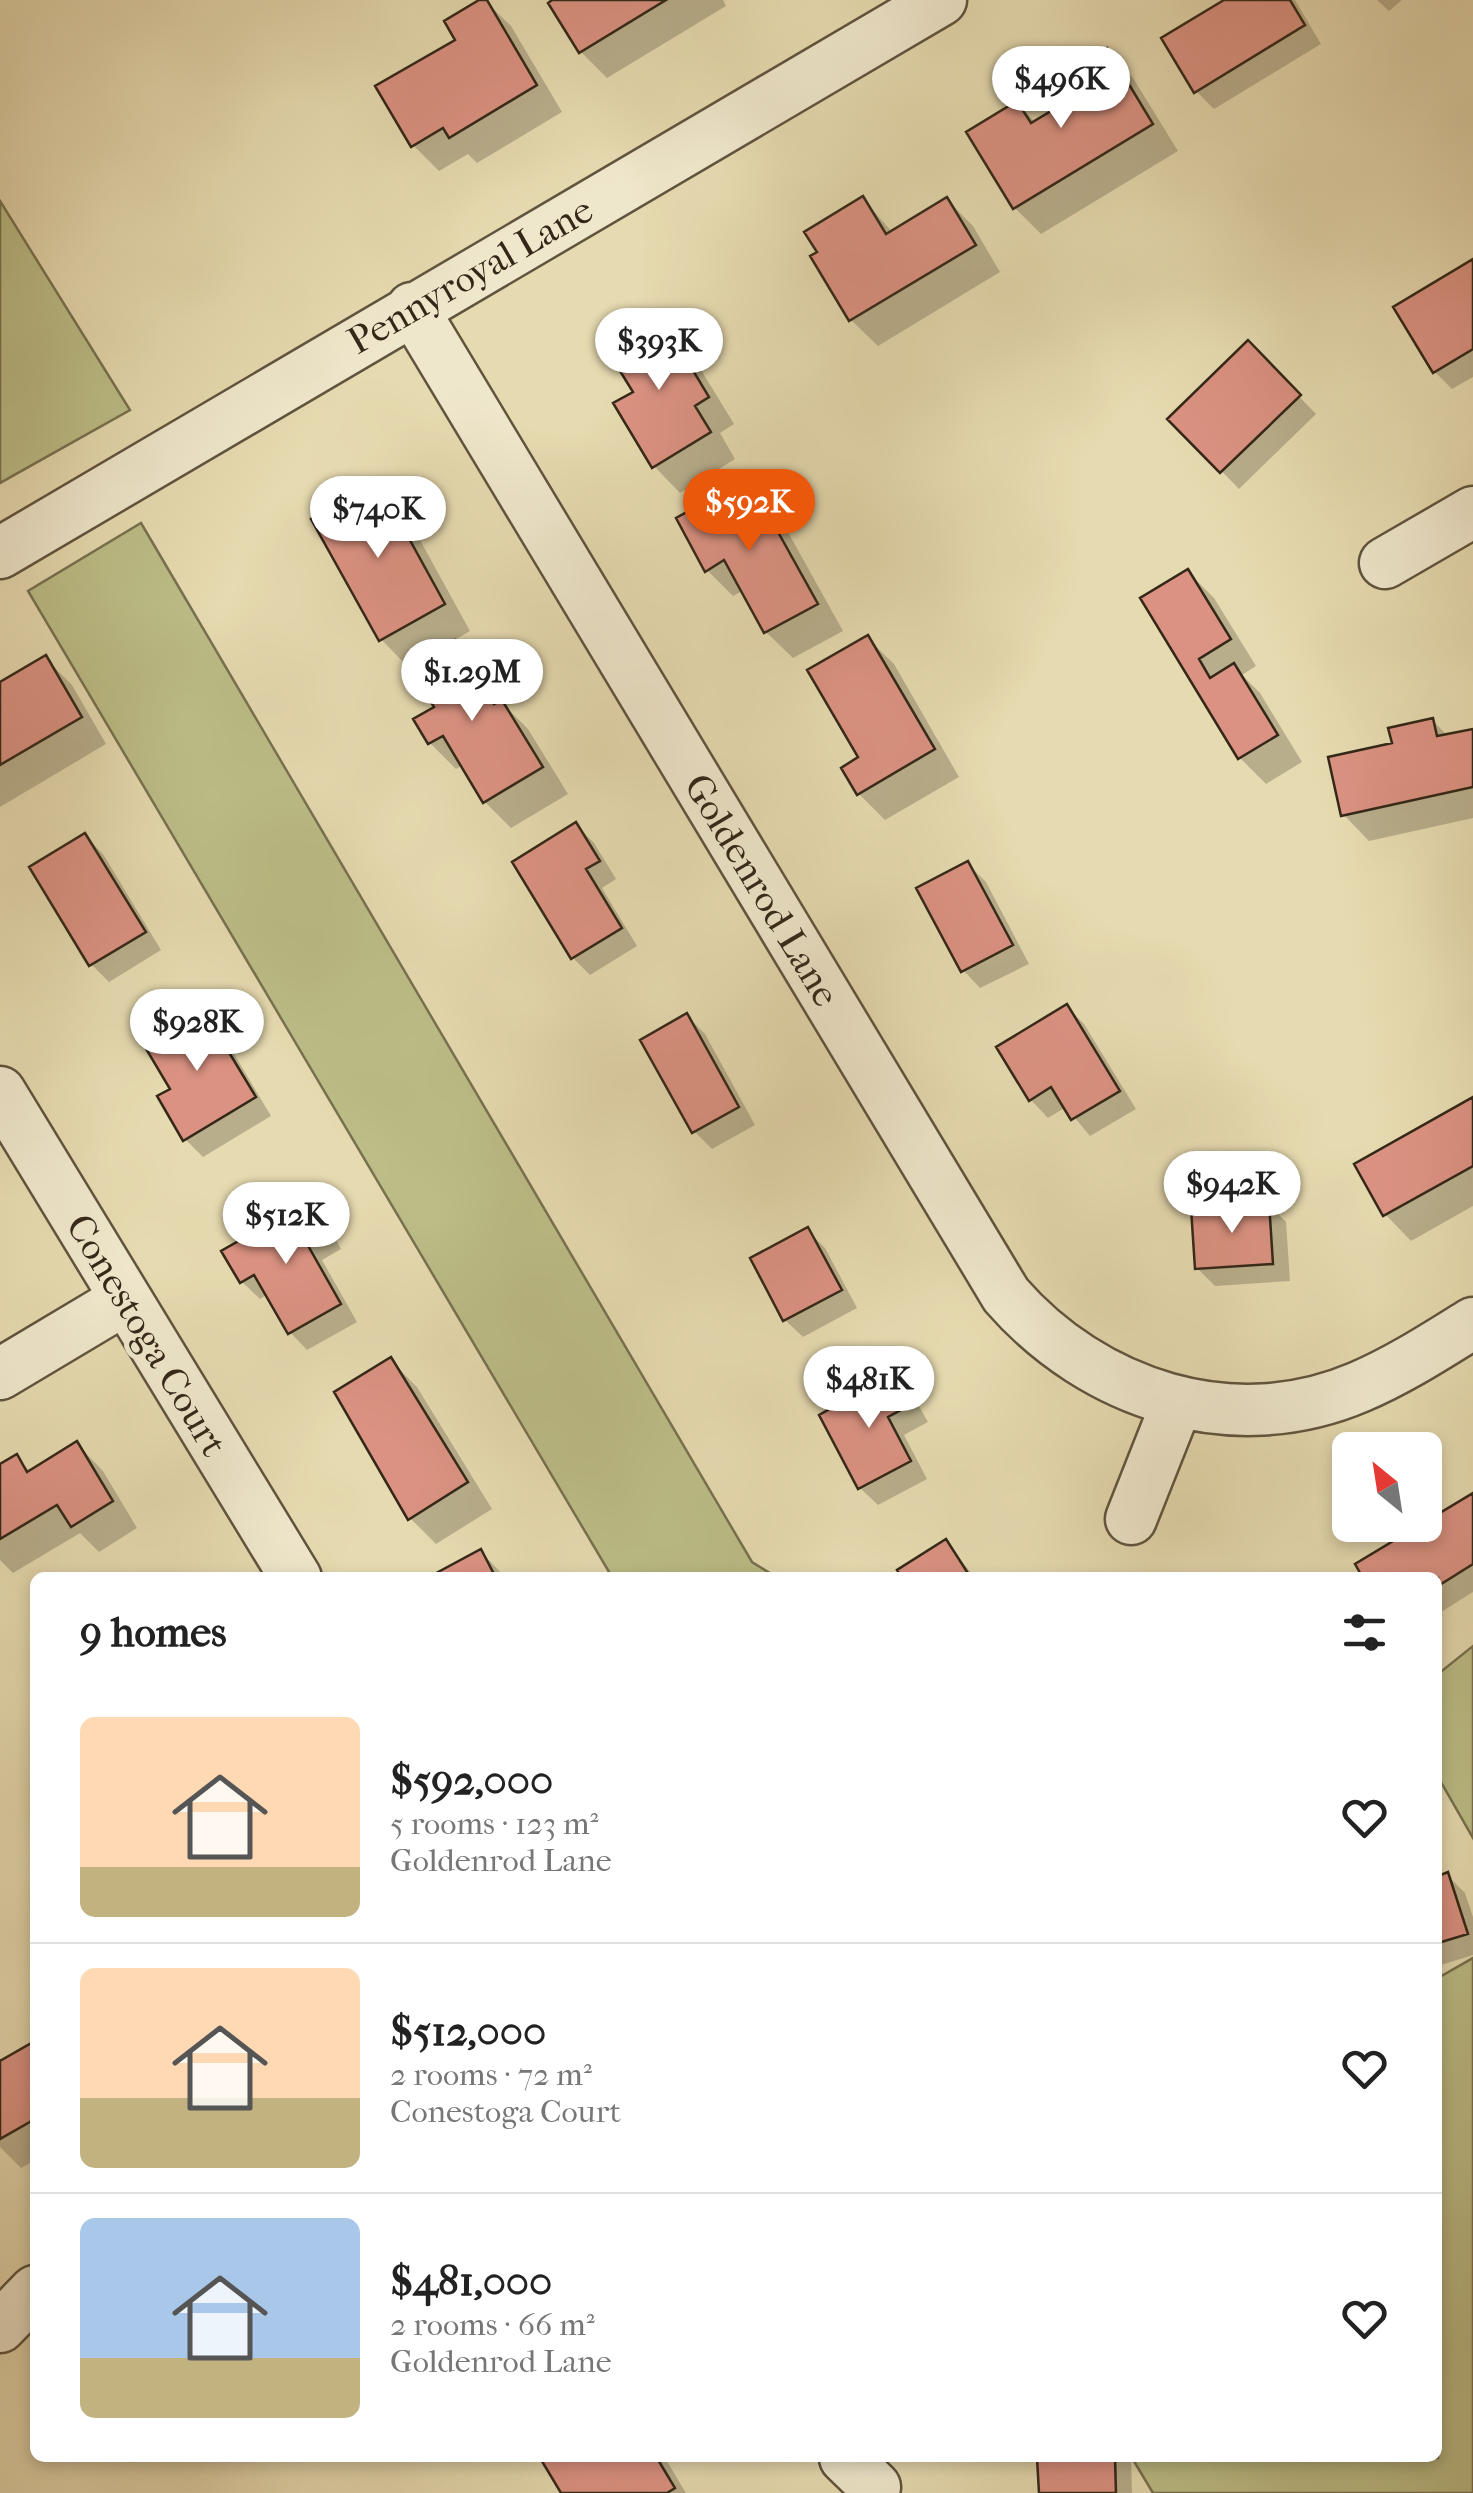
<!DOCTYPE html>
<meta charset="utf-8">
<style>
:root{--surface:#fff;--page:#f6f6f6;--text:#222;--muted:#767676;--line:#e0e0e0;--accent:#ea580c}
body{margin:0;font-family:"IM FELL French Canon",serif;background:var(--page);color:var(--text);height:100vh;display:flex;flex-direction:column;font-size:38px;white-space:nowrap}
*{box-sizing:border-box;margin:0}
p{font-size:32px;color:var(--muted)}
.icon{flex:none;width:55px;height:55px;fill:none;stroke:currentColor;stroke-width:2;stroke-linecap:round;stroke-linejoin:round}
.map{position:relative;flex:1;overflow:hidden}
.sheet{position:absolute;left:30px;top:1572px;width:1412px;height:890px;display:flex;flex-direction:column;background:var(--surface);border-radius:15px;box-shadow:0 5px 15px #0003}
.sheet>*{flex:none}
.needle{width:65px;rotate:330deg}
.tools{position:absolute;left:1332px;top:1432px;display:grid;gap:20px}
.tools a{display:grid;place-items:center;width:110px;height:110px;border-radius:15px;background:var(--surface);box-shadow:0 5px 15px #0003;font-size:50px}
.price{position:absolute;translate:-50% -85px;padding:0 22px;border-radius:35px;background:#fff;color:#222;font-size:32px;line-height:65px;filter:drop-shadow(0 2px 5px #0008)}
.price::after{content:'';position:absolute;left:50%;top:60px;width:30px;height:22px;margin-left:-15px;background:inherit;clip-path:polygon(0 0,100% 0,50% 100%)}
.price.on{background:var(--accent);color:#fff}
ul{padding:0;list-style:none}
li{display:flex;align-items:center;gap:30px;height:250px;padding:0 50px}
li+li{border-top:2px solid var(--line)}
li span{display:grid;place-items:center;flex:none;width:280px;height:200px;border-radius:15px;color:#555}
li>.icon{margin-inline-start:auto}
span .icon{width:120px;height:120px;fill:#fffc;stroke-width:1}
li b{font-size:42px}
h2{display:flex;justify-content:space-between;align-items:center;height:120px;padding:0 50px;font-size:42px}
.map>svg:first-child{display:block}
</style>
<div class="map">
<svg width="1473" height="2493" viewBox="0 0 1473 2493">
<rect width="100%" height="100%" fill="#e6dab0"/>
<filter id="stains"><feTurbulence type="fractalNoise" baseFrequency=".002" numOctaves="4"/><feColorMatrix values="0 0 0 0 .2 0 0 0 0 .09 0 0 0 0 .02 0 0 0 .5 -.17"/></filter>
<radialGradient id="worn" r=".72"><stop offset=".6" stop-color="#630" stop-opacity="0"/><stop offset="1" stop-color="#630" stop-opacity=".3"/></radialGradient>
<path fill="#bcbd87" stroke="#787250" stroke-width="2.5" d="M0,201L130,410L0,483Z
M141,523L752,1562L776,1577H612L28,591Z
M1473,1646V1838L1438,1777V1674Z
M1473,1958V2493H1153L1132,2458H1438V1978Z"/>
<path fill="#0003" d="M484,0L511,26L562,112L477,163L468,154L439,171L413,145L458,41Z
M557,0H723L726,6L607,78L581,52Z
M1229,0H1295L1321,44L1214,109L1196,91Z
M1377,0H1402L1389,11Z
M1107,51L1133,78L1178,151L1041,234L1015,208L1017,104L1036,123L1073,101Z
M863,199L893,233L947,200L973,226L1000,272L878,346L851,320L813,257Z
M1473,262V377L1452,389L1435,372Z
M661,321L687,347L734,424L720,433L735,459L680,493L654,466L636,393Z
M1248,344L1316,414L1239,489L1171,419Z
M748,481L774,507L843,631L793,658L766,632L744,590L733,596L707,570Z
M378,485L404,511L470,631L453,641L481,669L502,703L528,729L568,794L511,828L485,802L463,765L456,769L430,743L437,707L411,664L407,666L381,639Z
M1188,572L1214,598L1256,666L1242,675L1260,693L1302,762L1266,784L1240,758L1143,599Z
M867,638L894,664L959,777L885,820L859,794Z
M45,658L72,685L106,744L0,807V685Z
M1433,721L1448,736L1473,731V818L1369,841L1343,814L1395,745Z
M576,825L594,843L616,879L602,888L637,946L590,975L572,957Z
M85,836L103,854L161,950L109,982L91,964Z
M968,864L986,882L1029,964L980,988L963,970Z
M1067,1007L1084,1024L1136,1109L1090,1136L1066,1107L1048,1118L1031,1100Z
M201,1009L218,1027L271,1116L203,1157L185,1139L174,1089Z
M687,1016L705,1034L755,1125L712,1149L694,1131Z
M1473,1100V1206L1411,1241L1385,1214Z
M308,1204L326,1222L341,1249L322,1260L357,1322L307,1350L290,1332L268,1294L260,1299L242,1282Z
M1268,1204L1286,1222L1290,1281L1215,1286L1197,1268Z
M807,1230L825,1248L857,1308L803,1337L785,1320Z
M390,1360L417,1387L492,1509L436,1544L410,1518Z
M895,1376L912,1394L928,1422L904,1435L927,1479L878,1505L860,1488L822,1416Z
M77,1444L103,1471L137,1528L99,1552L80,1533L13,1573L0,1560V1467L16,1457L31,1472Z
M1473,1496V1592L1438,1614V1578Z
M946,1542L975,1578H905Z
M481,1552L506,1578H432Z
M1447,1875L1465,1893L1473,1917V1955L1438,1966V1878Z
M35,2044V2160L21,2168L0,2147V2058L4,2062Z
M542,2458H665L686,2493H564Z
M1040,2458H1131L1132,2493H1041Z"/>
<path fill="#db9282" stroke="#332818" stroke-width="2.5" d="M479,0H487L537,85L449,138L443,128L411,147L375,86L455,40L444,21Z
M552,0H666L579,53L548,3Z
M1224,0H1290L1305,25L1194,93L1161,38Z
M1107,48L1153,124L1013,209L966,132L1017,101L1031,123L1069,100L1056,79Z
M863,196L886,234L947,197L976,245L849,321L810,256L817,252L804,232Z
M1473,259V349L1433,373L1393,307Z
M661,317L709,397L695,406L711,432L652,468L613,403L633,392L607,350Z
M1248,340L1301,395L1220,473L1167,419Z
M748,478L818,604L764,633L724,560L705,572L676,518Z
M378,482L445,604L379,641L311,519Z
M1188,569L1231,639L1199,659L1210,678L1234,663L1278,735L1238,759L1140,598Z
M868,635L935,749L857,795L841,768L858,757L807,670Z
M455,640L494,704L502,700L543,767L483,803L443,736L428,744L413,719L434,707L410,667Z
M46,655L82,717L0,765V682Z
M1433,718L1437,736L1473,729V787L1341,816L1328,757L1392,743L1388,728Z
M576,822L600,861L586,869L622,928L571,959L512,862Z
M85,833L146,932L89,966L29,867Z
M968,861L1013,945L961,972L916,888Z
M1067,1004L1120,1091L1071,1120L1051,1087L1029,1101L996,1047Z
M201,1006L256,1097L183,1141L157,1096L170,1089L142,1042Z
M687,1013L739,1107L692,1133L640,1040Z
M1473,1097V1166L1383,1216L1354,1164Z
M309,1201L326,1230L306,1242L341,1304L288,1334L254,1275L240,1283L221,1251Z
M1269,1202L1273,1264L1195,1269L1191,1208Z
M808,1227L842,1290L783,1321L750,1258Z
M391,1357L468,1482L408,1520L334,1392Z
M895,1373L912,1404L888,1417L911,1461L858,1489L819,1415Z
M77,1441L113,1501L71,1527L57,1505L0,1539V1464L17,1454L27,1472Z
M1473,1493V1564L1438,1586V1578H1363L1355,1564Z
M946,1539L971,1578H902L897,1570Z
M481,1549L496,1578H427Z
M1448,1872L1468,1934L1438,1943V1876Z
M35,2041V2119L0,2139V2061Z
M540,2458H657L675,2488L667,2493H561Z
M1037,2458H1115L1116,2493H1039Z"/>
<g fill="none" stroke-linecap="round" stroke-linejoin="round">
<g stroke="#60543e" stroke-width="55">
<path id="minor" d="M412,308L1006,1295C1093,1395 1233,1441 1359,1387C1399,1370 1436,1346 1473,1323
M0,553L941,0
M1385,563L1473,512
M0,1092L296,1578
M0,1374L124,1300
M1131,1519L1177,1403
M0,2327L35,2291
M845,2458L875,2487"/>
</g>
<use href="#minor" stroke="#efe7cc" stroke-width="50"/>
</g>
<g text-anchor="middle" stroke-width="10" stroke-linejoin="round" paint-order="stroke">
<g font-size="38" fill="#332818" stroke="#efe7cc">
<text transform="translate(470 275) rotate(-30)" y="13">Pennyroyal Lane</text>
<text transform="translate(762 890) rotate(59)" y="13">Goldenrod Lane</text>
<text transform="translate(147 1335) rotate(59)" y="13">Conestoga Court</text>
</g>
</g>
<rect width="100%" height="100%" filter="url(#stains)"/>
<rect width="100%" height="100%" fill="url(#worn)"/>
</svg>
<div class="tools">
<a><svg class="needle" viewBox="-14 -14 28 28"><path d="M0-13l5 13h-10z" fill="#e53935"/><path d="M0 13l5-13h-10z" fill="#767676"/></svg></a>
</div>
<b class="price" style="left:1061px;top:131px">$496K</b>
<b class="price" style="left:659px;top:393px">$393K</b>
<b class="price on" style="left:749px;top:554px">$592K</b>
<b class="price" style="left:378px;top:561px">$740K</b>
<b class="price" style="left:472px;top:724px">$1.29M</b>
<b class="price" style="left:197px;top:1074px">$928K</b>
<b class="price" style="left:1232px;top:1236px">$942K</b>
<b class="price" style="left:286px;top:1267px">$512K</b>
<b class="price" style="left:869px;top:1431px">$481K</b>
<section class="sheet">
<h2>9 homes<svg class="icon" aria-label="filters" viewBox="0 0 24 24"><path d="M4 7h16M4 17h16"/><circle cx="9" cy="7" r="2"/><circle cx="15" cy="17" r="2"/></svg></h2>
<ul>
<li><span style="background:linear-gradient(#ffd9b3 75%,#c2b280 0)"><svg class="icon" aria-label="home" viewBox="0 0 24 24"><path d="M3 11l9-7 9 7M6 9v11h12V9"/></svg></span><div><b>$592,000</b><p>5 rooms · 123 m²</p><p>Goldenrod Lane</p></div><svg class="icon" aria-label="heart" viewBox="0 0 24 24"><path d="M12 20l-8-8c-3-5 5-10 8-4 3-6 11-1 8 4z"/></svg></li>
<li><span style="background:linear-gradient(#ffd9b3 65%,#c2b280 0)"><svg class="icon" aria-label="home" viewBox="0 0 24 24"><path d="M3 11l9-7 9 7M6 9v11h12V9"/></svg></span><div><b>$512,000</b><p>2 rooms · 72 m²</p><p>Conestoga Court</p></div><svg class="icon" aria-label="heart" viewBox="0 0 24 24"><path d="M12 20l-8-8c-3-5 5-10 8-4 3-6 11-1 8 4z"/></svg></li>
<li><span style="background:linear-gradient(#a9c7e8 70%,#c2b280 0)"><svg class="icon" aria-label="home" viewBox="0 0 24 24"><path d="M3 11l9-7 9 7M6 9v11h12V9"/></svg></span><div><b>$481,000</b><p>2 rooms · 66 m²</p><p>Goldenrod Lane</p></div><svg class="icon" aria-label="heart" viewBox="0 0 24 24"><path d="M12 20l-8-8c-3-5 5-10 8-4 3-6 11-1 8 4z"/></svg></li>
</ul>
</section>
</div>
